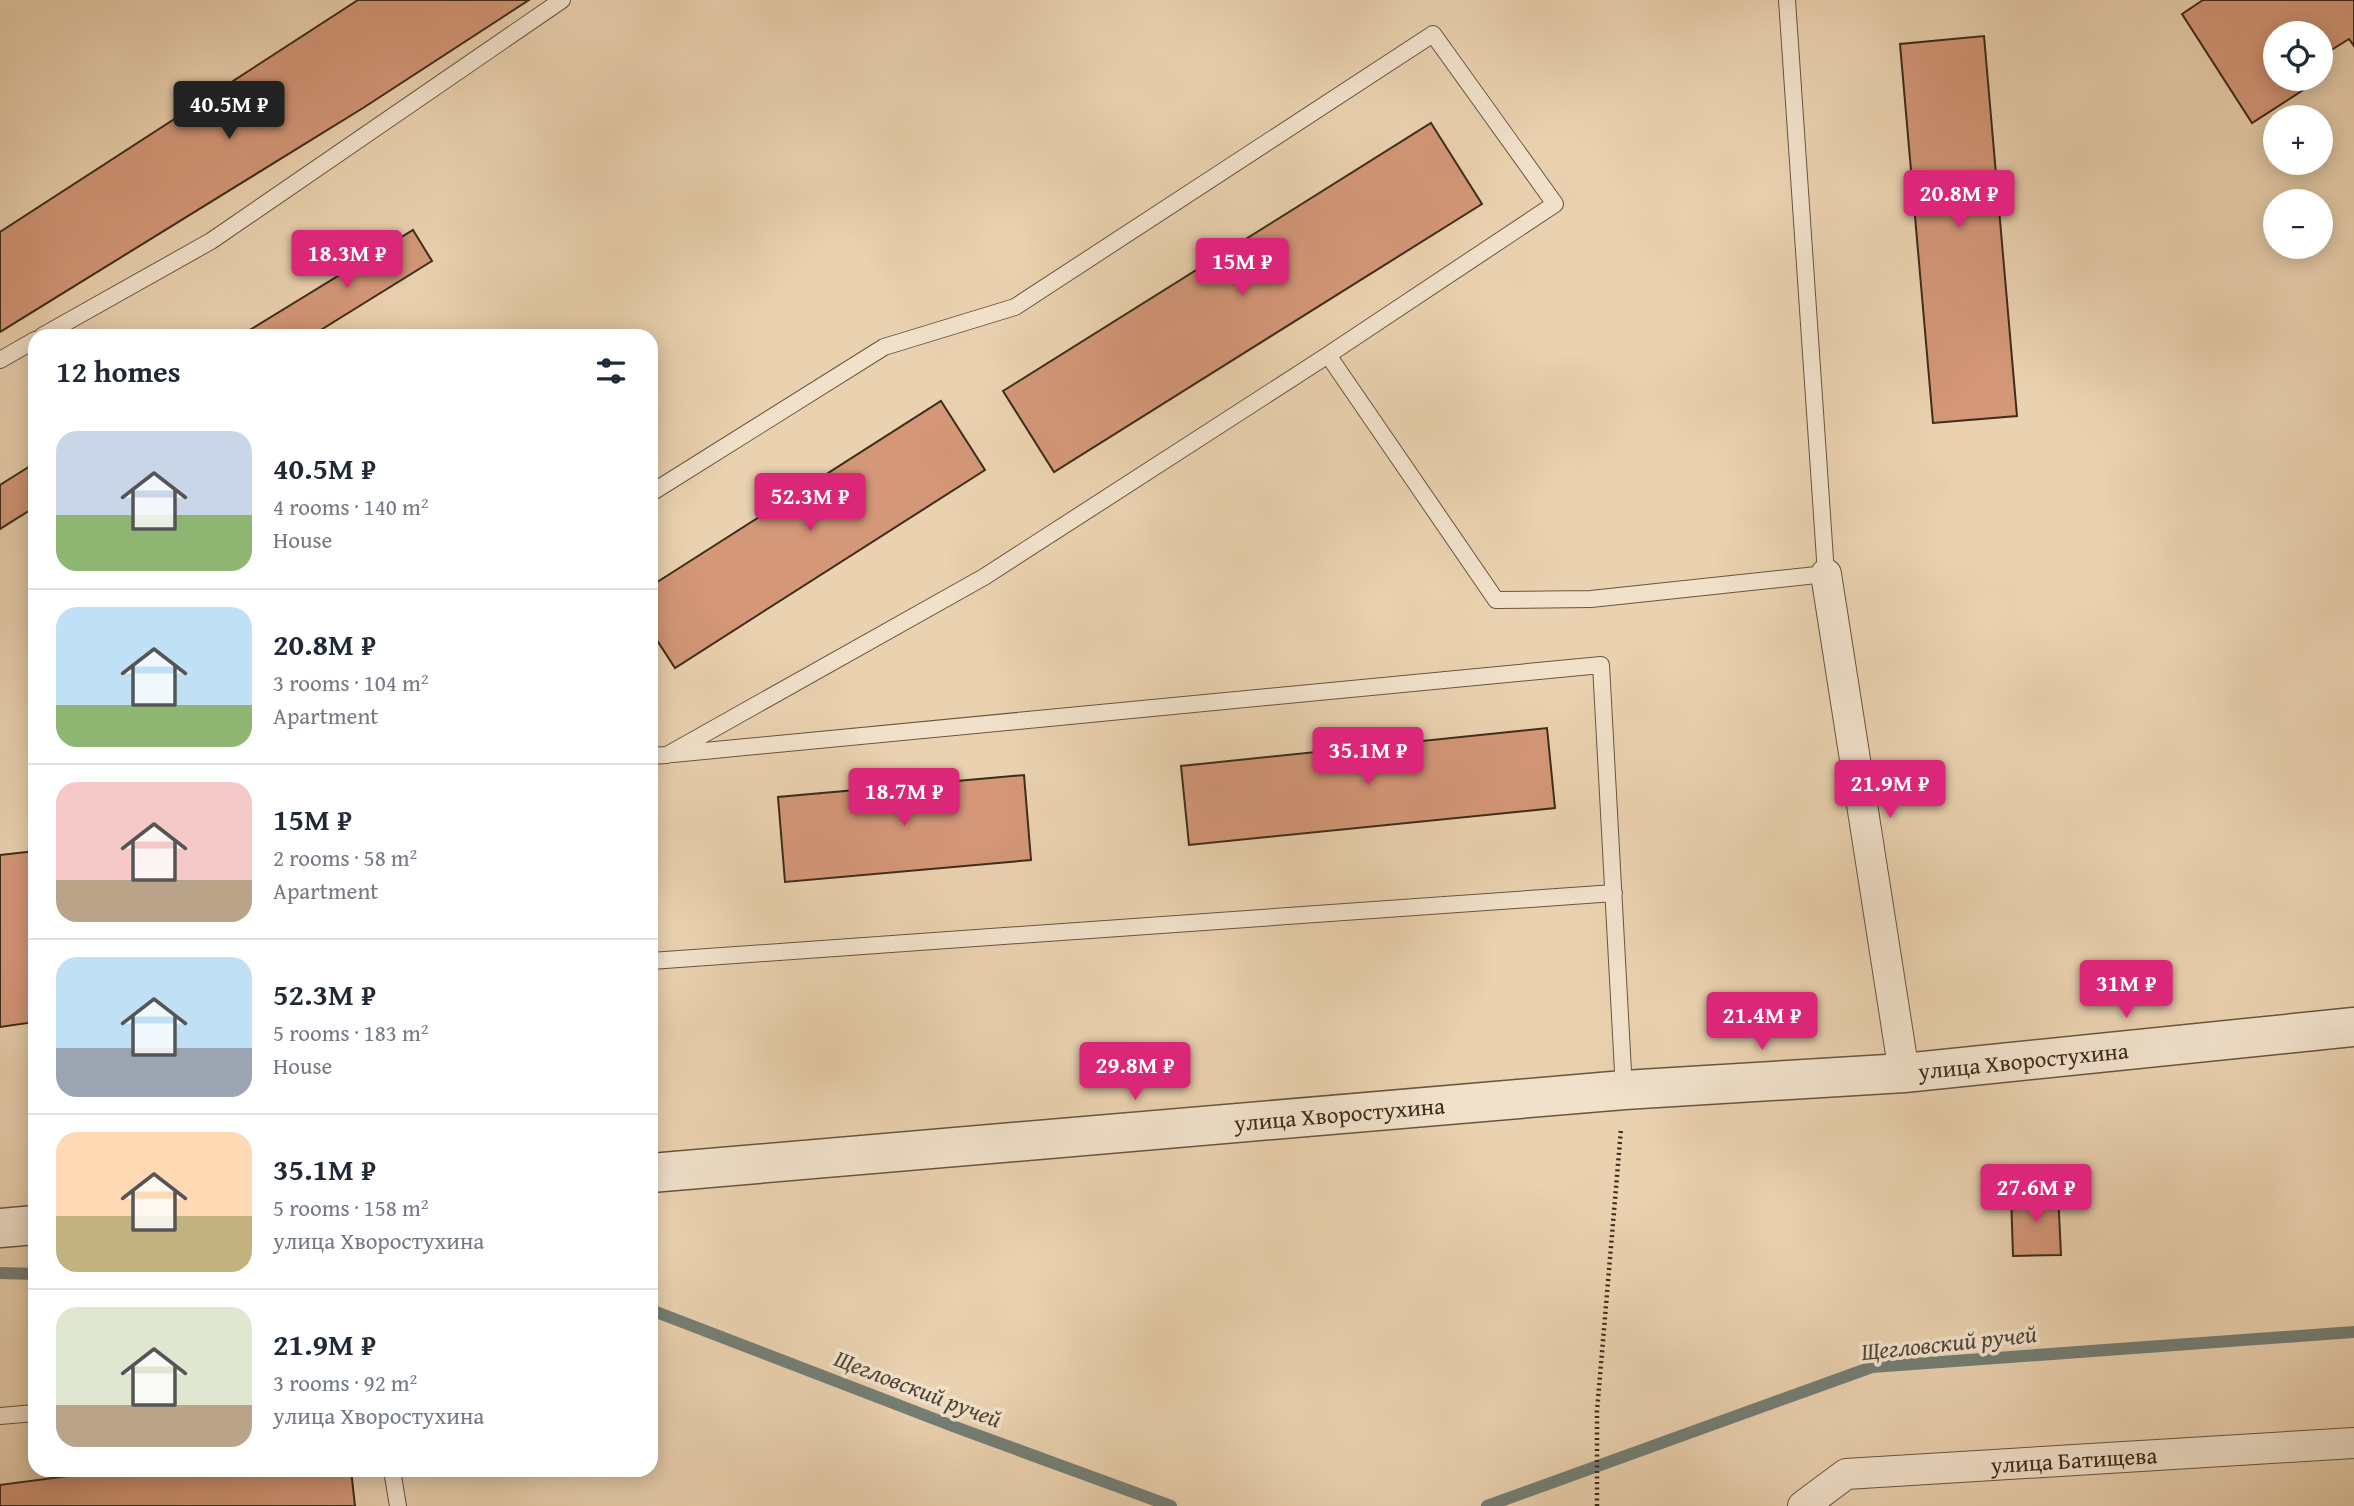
<!DOCTYPE html>
<meta charset="utf-8">
<style>
:root{--surface:#fff;--page:#f2f2f3;--text:#1f2937;--muted:#747a83;--line:#e0e1e3;--accent:#db2777}
body{margin:0;font-family:"Gentium Book Plus",serif;background:var(--page);color:var(--text);height:100vh;display:flex;flex-direction:column;font-size:26px;white-space:nowrap}
*{box-sizing:border-box;margin:0}
p{font-size:23px;color:var(--muted)}
.icon{flex:none;width:38px;height:38px;fill:none;stroke:currentColor;stroke-width:2;stroke-linecap:round;stroke-linejoin:round}
.map{position:relative;flex:1;overflow:hidden}
.side{position:absolute;left:28px;top:329px;width:630px;height:1148px;display:flex;flex-direction:column;background:var(--surface);border-radius:21px;box-shadow:0 4px 18px #0003}
.side>*{flex:none}
.buttons{position:absolute;left:2263px;top:21px;display:grid;gap:14px}
.buttons a{display:grid;place-items:center;width:70px;height:70px;border-radius:50%;background:var(--surface);box-shadow:0 4px 18px #0003;font-size:35px}
.price{position:absolute;translate:-50% -60px;padding:0 16px;border-radius:7px;background:var(--accent);color:#fff;font-size:23px;line-height:46px;filter:drop-shadow(0 2px 4px #0008)}
.price::after{content:'';position:absolute;left:50%;top:42px;width:21px;height:16px;margin-left:-10px;background:inherit;clip-path:polygon(0 0,100% 0,50% 100%)}
.price.selected{background:#222;color:#fff}
ul{padding:0;list-style:none}
li{display:flex;align-items:center;gap:21px;height:175px;padding:0 28px}
li+li{border-top:2px solid var(--line)}
li span{display:grid;place-items:center;flex:none;width:196px;height:140px;border-radius:21px;color:#555}
li>.icon{margin-inline-start:auto}
span .icon{width:84px;height:84px;fill:#fffc;stroke-width:1}
li b{font-size:30px}
h2{display:flex;justify-content:space-between;align-items:center;height:84px;padding:0 28px;font-size:30px}
.map>svg:first-child{display:block}
</style>
<div class="map">
<svg width="2354" height="1506" viewBox="0 0 2354 1506">
<rect width="100%" height="100%" fill="#ead1af"/>
<filter id="stains"><feTurbulence type="fractalNoise" baseFrequency=".00286" numOctaves="4"/><feColorMatrix values="0 0 0 0 .2 0 0 0 0 .09 0 0 0 0 .02 0 0 0 .5 -.17"/></filter>
<radialGradient id="worn" r=".72"><stop offset=".6" stop-color="#630" stop-opacity="0"/><stop offset="1" stop-color="#630" stop-opacity=".3"/></radialGradient>
<g fill="none" stroke-linecap="round" stroke-linejoin="round">
<path stroke="#747f75" stroke-width="12" d="M0,1273L35,1274
M651,1310L958,1428L1171,1506
M1487,1506L1872,1367L2354,1332"/>
</g>
<path fill="#d49778" stroke="#3d2c1a" stroke-width="2" d="M358,0H529L363,108L0,332V232Z
M2203,0H2354V46L2349,39L2320,57V33H2275V79H2320V75L2322,78L2252,123L2182,14Z
M1984,36L2017,416L1933,423L1900,44Z
M1431,123L1482,204L1054,472L1003,391Z
M413,230L432,261L311,336H240Z
M941,401L985,470L675,668L651,631V586Z
M35,463V507L0,529V485Z
M1547,728L1555,808L1189,845L1181,766Z
M1024,775L1031,860L785,882L778,797Z
M35,851V1022L0,1027V855Z
M2058,1192L2061,1255L2013,1256L2011,1194Z
M113,1470H351L355,1506H0V1485Z"/>
<g fill="none" stroke-linecap="round" stroke-linejoin="round">
<g stroke="#68553f" stroke-width="18">
<path id="service" d="M42,336L211,241L562,0
M0,360L35,340
M651,493L884,347L1015,307L1433,34L1555,204L1328,355
M673,754L1601,665L1624,1090
M651,756L667,755L984,577L1328,355L1496,600L1591,599L1826,574L1787,0
M651,961L1614,893
M0,1416L35,1413
M392,1470L398,1506"/>
</g>
<g stroke="#68553f" stroke-width="32">
<g id="minor">
<path d="M1826,574L1904,1073"/>
<path id="s1" d="M1803,1506L1846,1474L2354,1443"/>
</g>
</g>
<g stroke="#68553f" stroke-width="41">
<g id="tertiary">
<path id="s2" d="M651,1173L1624,1090L1904,1073L2354,1027"/>
<path d="M0,1228L35,1225"/>
</g>
</g>
<path stroke="#3d2c1a" stroke-width="4.5" stroke-dasharray="2 3.5" stroke-linecap="butt" d="M1597,1506V1411L1621,1129"/>
<use href="#service" stroke="#f1e1cb" stroke-width="16"/>
<use href="#minor" stroke="#f1e1cb" stroke-width="30"/>
<use href="#tertiary" stroke="#f1e1cb" stroke-width="38"/>
</g>
<g text-anchor="middle" stroke-width="7" stroke-linejoin="round" paint-order="stroke">
<g font-size="23" fill="#3d2c1a" stroke="#f1e1cb">
<text dy="8" stroke="none"><textPath href="#s2" startOffset="1377">улица Хворостухина</textPath></text>
<text dy="8" stroke="none"><textPath href="#s2" startOffset="691">улица Хворостухина</textPath></text>
<text dy="8" stroke="none"><textPath href="#s1" startOffset="282">улица Батищева</textPath></text>
</g>
<g font-size="24" font-style="italic" fill="#4f4838" stroke="#f1e1cb">
<text transform="translate(1949 1343) rotate(-6)" y="8">Щегловский ручей</text>
<text transform="translate(918 1389) rotate(21)" y="8">Щегловский ручей</text>
</g>
</g>
<rect width="100%" height="100%" filter="url(#stains)"/>
<rect width="100%" height="100%" fill="url(#worn)"/>
</svg>
<div class="buttons">
<a><svg class="icon" aria-label="locate" viewBox="0 0 24 24"><circle cx="12" cy="12" r="6"/><path d="M12 2v4M12 18v4M2 12h4M18 12h4"/></svg></a>
<a>+</a>
<a>−</a>
</div>
<b class="price selected" style="left:229px;top:141px">40.5M ₽</b>
<b class="price" style="left:1959px;top:230px">20.8M ₽</b>
<b class="price" style="left:347px;top:290px">18.3M ₽</b>
<b class="price" style="left:1242px;top:298px">15M ₽</b>
<b class="price" style="left:810px;top:533px">52.3M ₽</b>
<b class="price" style="left:1368px;top:787px">35.1M ₽</b>
<b class="price" style="left:1890px;top:820px">21.9M ₽</b>
<b class="price" style="left:904px;top:828px">18.7M ₽</b>
<b class="price" style="left:2126px;top:1020px">31M ₽</b>
<b class="price" style="left:1762px;top:1052px">21.4M ₽</b>
<b class="price" style="left:1135px;top:1102px">29.8M ₽</b>
<b class="price" style="left:2036px;top:1224px">27.6M ₽</b>
<section class="side">
<h2>12 homes<svg class="icon" aria-label="filters" viewBox="0 0 24 24"><path d="M4 7h16M4 17h16"/><circle cx="9" cy="7" r="2"/><circle cx="15" cy="17" r="2"/></svg></h2>
<ul>
<li><span style="background:linear-gradient(#c9d6e8 60%,#8fb573 0)"><svg class="icon" aria-label="home" viewBox="0 0 24 24"><path d="M3 11l9-7 9 7M6 9v11h12V9"/></svg></span><div><b>40.5M ₽</b><p>4 rooms · 140 m²</p><p>House</p></div></li>
<li><span style="background:linear-gradient(#bfe0f5 70%,#8fb573 0)"><svg class="icon" aria-label="home" viewBox="0 0 24 24"><path d="M3 11l9-7 9 7M6 9v11h12V9"/></svg></span><div><b>20.8M ₽</b><p>3 rooms · 104 m²</p><p>Apartment</p></div></li>
<li><span style="background:linear-gradient(#f6c9c9 70%,#b9a48a 0)"><svg class="icon" aria-label="home" viewBox="0 0 24 24"><path d="M3 11l9-7 9 7M6 9v11h12V9"/></svg></span><div><b>15M ₽</b><p>2 rooms · 58 m²</p><p>Apartment</p></div></li>
<li><span style="background:linear-gradient(#bfe0f5 65%,#9aa5b1 0)"><svg class="icon" aria-label="home" viewBox="0 0 24 24"><path d="M3 11l9-7 9 7M6 9v11h12V9"/></svg></span><div><b>52.3M ₽</b><p>5 rooms · 183 m²</p><p>House</p></div></li>
<li><span style="background:linear-gradient(#ffd9b3 60%,#c2b280 0)"><svg class="icon" aria-label="home" viewBox="0 0 24 24"><path d="M3 11l9-7 9 7M6 9v11h12V9"/></svg></span><div><b>35.1M ₽</b><p>5 rooms · 158 m²</p><p>улица Хворостухина</p></div></li>
<li><span style="background:linear-gradient(#dfe7d0 70%,#b9a48a 0)"><svg class="icon" aria-label="home" viewBox="0 0 24 24"><path d="M3 11l9-7 9 7M6 9v11h12V9"/></svg></span><div><b>21.9M ₽</b><p>3 rooms · 92 m²</p><p>улица Хворостухина</p></div></li>
</ul>
</section>
</div>
